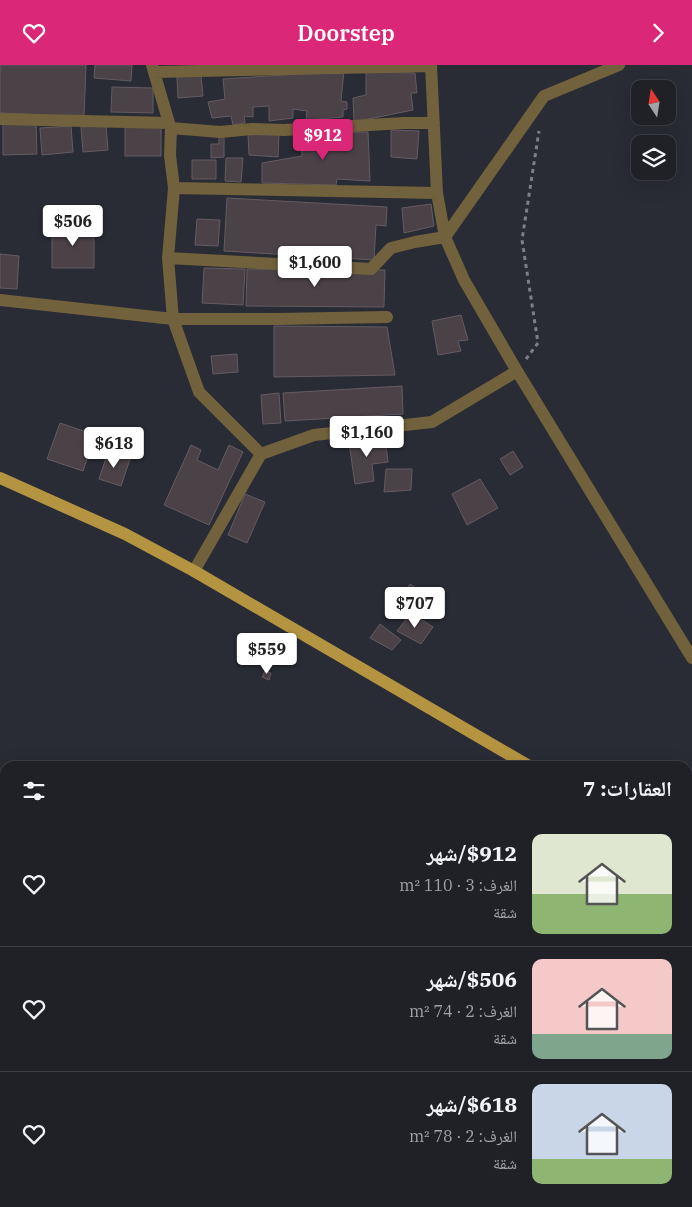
<!DOCTYPE html>
<html lang="ar">
<meta charset="utf-8">
<style>
:root{--surface:#1f2127;--page:#27292f;--text:#f1f3f6;--muted:#a1a3a7;--line:#3c3e44;--accent:#db2777}
body{margin:0;font-family:"IBM Plex Serif","Noto Naskh Arabic",serif;background:var(--page);color:var(--text);direction:rtl;height:100vh;display:flex;flex-direction:column;font-size:19px;white-space:nowrap}
*{box-sizing:border-box;margin:0}
p{font-size:16px;color:var(--muted)}
.icon{flex:none;width:28px;height:28px;fill:none;stroke:currentColor;stroke-width:2;stroke-linecap:round;stroke-linejoin:round}
.map{position:relative;flex:1;overflow:hidden;direction:ltr}
.side{position:absolute;left:0px;top:696px;width:692px;height:446px;display:flex;flex-direction:column;background:var(--surface);border-radius:15px 15px 0 0;box-shadow:0 5px 20px #0002,0 0 0 1px var(--line);direction:rtl}
.side>*{flex:none}
.needle{width:32px;rotate:348deg}
.controls{position:absolute;left:631px;top:15px;display:grid;gap:10px}
.controls a{display:grid;place-items:center;width:45px;height:45px;border-radius:10px;background:var(--surface);box-shadow:0 5px 20px #0002,0 0 0 1px var(--line);font-size:25px}
.price{position:absolute;translate:-50% -42px;padding:0 11px;border-radius:5px;background:#fff;color:#222;font-size:16px;line-height:32px;filter:drop-shadow(0 1px 2px #0008)}
.price::after{content:'';position:absolute;left:50%;top:30px;width:15px;height:11px;margin-left:-8px;background:inherit;clip-path:polygon(0 0,100% 0,50% 100%)}
.price.selected{background:var(--accent);color:#fff}
ul{padding:0;list-style:none}
li{display:flex;align-items:center;gap:15px;height:125px;padding:0 20px}
li+li{border-top:1px solid var(--line)}
li span{display:grid;place-items:center;flex:none;width:140px;height:100px;border-radius:10px;color:#555}
li>.icon{margin-inline-start:auto}
span .icon{width:60px;height:60px;fill:#fffc;stroke-width:1}
li b{font-size:21px}
h2{display:flex;justify-content:space-between;align-items:center;height:60px;padding:0 20px;font-size:21px}
header{display:flex;justify-content:space-between;align-items:center;height:65px;padding:0 20px;background:var(--accent);color:#fff;font-size:22px;font-weight:600}
.map>svg:first-child{display:block}
</style>
<header><svg class="icon" aria-label="forward" viewBox="0 0 24 24"><path d="M9 5l7 7-7 7"/></svg>Doorstep<svg class="icon" aria-label="heart" viewBox="0 0 24 24"><path d="M12 20l-8-8c-3-5 5-10 8-4 3-6 11-1 8 4z"/></svg></header>
<div class="map">
<svg width="692" height="1142" viewBox="0 0 692 1142">
<rect width="100%" height="100%" fill="#292c34"/>
<path fill="#4b4248" stroke="#655b62" d="M0,0H86L84,52L0,48Z
M95,0H132L131,16L94,13Z
M344,6L341,36L347,37V44L343,45V52L306,55L307,46L293,44V53L269,56V41L253,42V52L244,51L245,58L233,60L231,51L212,53L208,37L225,34L223,14Z
M366,7L415,8L417,28H411L413,45L354,57L353,33L366,30Z
M201,11L203,31L178,33L177,12Z
M112,22L153,23V48L111,47Z
M36,58L37,89L3,90V59Z
M106,60L108,85L83,87L81,62Z
M71,61L73,87L42,90L40,63Z
M125,62H161V91H125Z
M391,65L419,66L417,94L391,92Z
M368,67L370,116L337,114L336,120L262,118V98L302,91L301,68Z
M248,69H279L278,92L249,90Z
M219,72H224V92L211,93V79H219Z
M226,93H243L241,117L225,116Z
M192,95H216V114H192Z
M227,133L387,142L386,161L376,160L374,195L224,186Z
M431,139L434,161L404,168L402,143Z
M197,154L220,155L218,181L195,180Z
M52,161H94V203H52Z
M0,189L19,191L17,224L0,223Z
M204,203L245,204L243,240L202,238Z
M247,204L385,205L384,242L246,241Z
M461,250L468,275L458,276L461,286L438,290L432,256Z
M274,261L387,262L395,310L274,312Z
M237,289L238,307L213,309L211,291Z
M402,321L403,349L285,356L283,328Z
M279,328L281,358L263,359L261,330Z
M60,358L95,370L83,406L47,394Z
M107,366L128,373L124,386L103,378Z
M385,373L388,397L372,399L374,416L355,419L349,378Z
M191,380L201,385L197,395L218,405L229,380L243,387L209,460L164,440Z
M513,386L523,402L510,410L500,394Z
M108,387L130,394L121,421L99,414Z
M386,404H412L411,425L384,427Z
M480,414L498,443L467,460L452,429Z
M245,429L265,437L247,478L228,470Z
M410,519L429,532L420,544L400,534Z
M411,548L433,562L421,579L397,566Z
M380,559L401,575L392,585L370,573Z
M265,606L271,608L269,615L262,612Z
M688,984L692,987V1123L688,1126Z
M76,1138H85L88,1142H76L74,1139Z
M111,1138H119V1142H111Z
M291,1138H337L330,1142H284Z
M448,1138H462L465,1142H441Z
M580,1138H672L666,1142H583Z"/>
<g fill="none" stroke-linecap="round" stroke-linejoin="round">
<path stroke="#7d7f86" stroke-width="3" stroke-dasharray="4 4" stroke-linecap="butt" d="M526,294L538,278L522,175L539,66"/>
<path stroke="#71613c" stroke-width="12" d="M152,0L169,58L171,63L170,90L174,123L168,193L173,254L199,327L261,389
M431,0L437,128L445,172L464,215L517,306L692,593
M154,7L431,1
M0,54L169,58
M171,63L220,67L252,64L284,65L404,58H434
M174,123L437,128
M168,193L371,204L391,183L415,177L445,172L544,31L619,0
M0,235L173,254H277L387,252
M194,506L261,389L314,370L432,357L517,306
M688,956L692,954
M392,1142L398,1138"/>
<path stroke="#b59441" stroke-width="12" d="M0,413L125,469L194,506L529,701
M688,795L692,798"/>
</g>
</svg>
<div class="controls">
<a><svg class="needle" viewBox="-14 -14 28 28"><path d="M0-13l5 13h-10z" fill="#e53935"/><path d="M0 13l5-13h-10z" fill="#a1a3a7"/></svg></a>
<a><svg class="icon" aria-label="layers" viewBox="0 0 24 24"><path d="M12 4l9 5-9 5-9-5zM3 14l9 5 9-5"/></svg></a>
</div>
<b class="price selected" style="left:323px;top:96px">$912</b>
<b class="price" style="left:73px;top:182px">$506</b>
<b class="price" style="left:315px;top:223px">$1,600</b>
<b class="price" style="left:367px;top:393px">$1,160</b>
<b class="price" style="left:114px;top:404px">$618</b>
<b class="price" style="left:415px;top:564px">$707</b>
<b class="price" style="left:267px;top:610px">$559</b>
<section class="side">
<h2>العقارات: 7<svg class="icon" aria-label="filters" viewBox="0 0 24 24"><path d="M4 7h16M4 17h16"/><circle cx="9" cy="7" r="2"/><circle cx="15" cy="17" r="2"/></svg></h2>
<ul>
<li><span style="background:linear-gradient(#dfe7d0 60%,#8fb573 0)"><svg class="icon" aria-label="home" viewBox="0 0 24 24"><path d="M3 11l9-7 9 7M6 9v11h12V9"/></svg></span><div><b>$912/شهر</b><p>الغرف: 3 · 110 m²</p><p>شقة</p></div><svg class="icon" aria-label="heart" viewBox="0 0 24 24"><path d="M12 20l-8-8c-3-5 5-10 8-4 3-6 11-1 8 4z"/></svg></li>
<li><span style="background:linear-gradient(#f6c9c9 75%,#7fa58c 0)"><svg class="icon" aria-label="home" viewBox="0 0 24 24"><path d="M3 11l9-7 9 7M6 9v11h12V9"/></svg></span><div><b>$506/شهر</b><p>الغرف: 2 · 74 m²</p><p>شقة</p></div><svg class="icon" aria-label="heart" viewBox="0 0 24 24"><path d="M12 20l-8-8c-3-5 5-10 8-4 3-6 11-1 8 4z"/></svg></li>
<li><span style="background:linear-gradient(#c9d6e8 75%,#8fb573 0)"><svg class="icon" aria-label="home" viewBox="0 0 24 24"><path d="M3 11l9-7 9 7M6 9v11h12V9"/></svg></span><div><b>$618/شهر</b><p>الغرف: 2 · 78 m²</p><p>شقة</p></div><svg class="icon" aria-label="heart" viewBox="0 0 24 24"><path d="M12 20l-8-8c-3-5 5-10 8-4 3-6 11-1 8 4z"/></svg></li>
</ul>
</section>
</div>
